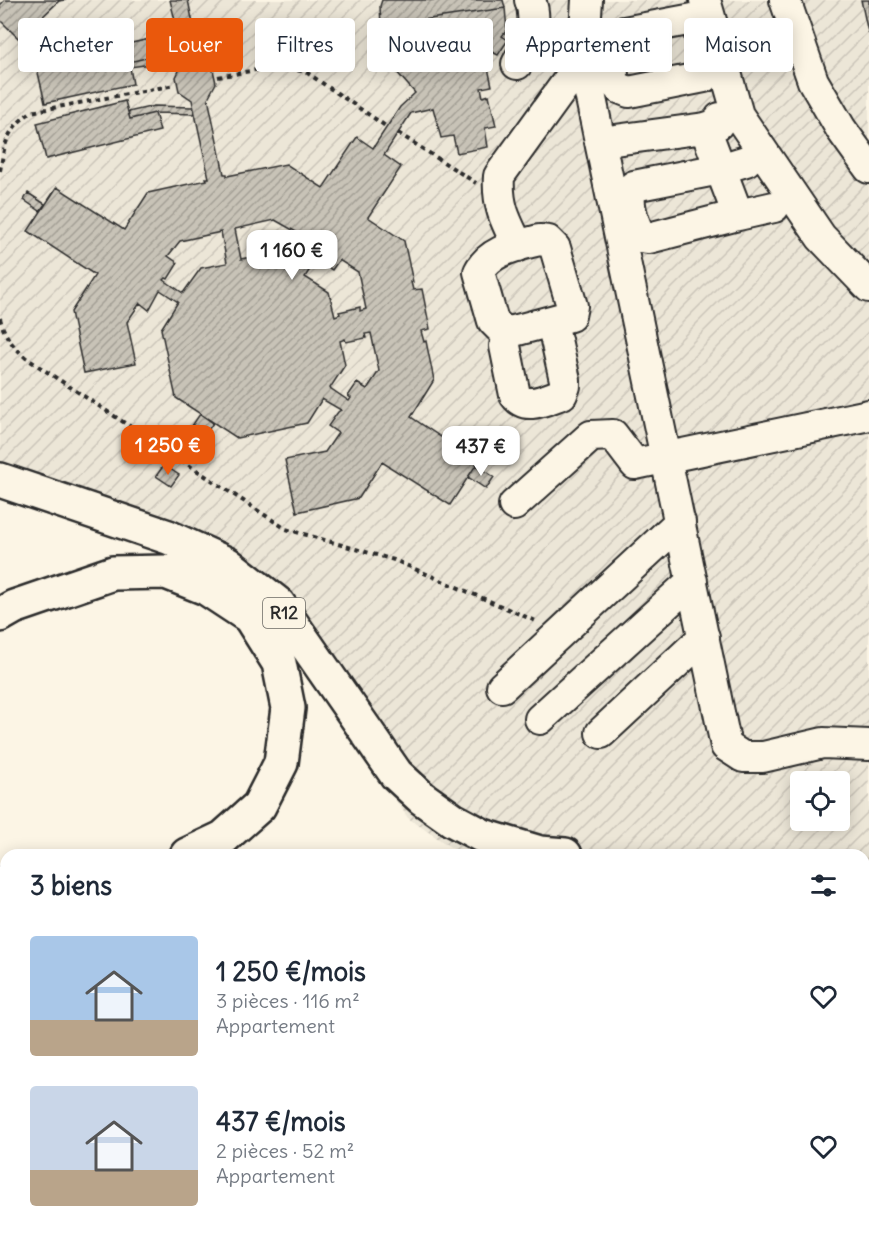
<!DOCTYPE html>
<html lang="fr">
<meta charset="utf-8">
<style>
:root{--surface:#fff;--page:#f2f2f3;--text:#1f2937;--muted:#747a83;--accent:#ea580c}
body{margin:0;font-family:Delius,sans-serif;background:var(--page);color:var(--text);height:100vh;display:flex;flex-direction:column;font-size:22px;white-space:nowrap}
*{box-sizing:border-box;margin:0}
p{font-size:20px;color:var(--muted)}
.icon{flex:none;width:33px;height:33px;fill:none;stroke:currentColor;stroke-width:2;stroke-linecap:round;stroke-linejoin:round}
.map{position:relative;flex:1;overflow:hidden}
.sheet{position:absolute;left:0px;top:849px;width:870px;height:384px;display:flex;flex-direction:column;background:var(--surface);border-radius:18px 18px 0 0;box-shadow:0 3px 15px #0003}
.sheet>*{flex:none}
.hud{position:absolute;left:18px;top:18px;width:834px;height:54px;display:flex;gap:12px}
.fabs{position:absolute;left:790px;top:771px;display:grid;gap:12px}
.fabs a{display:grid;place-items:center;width:60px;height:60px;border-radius:6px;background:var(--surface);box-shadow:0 3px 15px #0003;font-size:30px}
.price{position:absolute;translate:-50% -51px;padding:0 14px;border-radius:12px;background:#fff;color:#222;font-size:20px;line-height:39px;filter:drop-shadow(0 2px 3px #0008)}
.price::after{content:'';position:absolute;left:50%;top:36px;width:18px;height:14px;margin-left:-9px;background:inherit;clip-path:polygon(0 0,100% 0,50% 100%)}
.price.current{background:var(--accent);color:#fff}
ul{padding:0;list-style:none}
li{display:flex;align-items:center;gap:18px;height:150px;padding:0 30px}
li span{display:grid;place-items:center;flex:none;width:168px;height:120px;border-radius:6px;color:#555}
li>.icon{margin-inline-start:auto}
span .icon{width:72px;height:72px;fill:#fffc;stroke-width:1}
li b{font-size:26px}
h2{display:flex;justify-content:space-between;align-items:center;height:72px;padding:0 30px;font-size:26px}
.pill{padding:0 21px;border-radius:6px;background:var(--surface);box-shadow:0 3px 15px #0003;font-size:21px;line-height:54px}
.pill.current{background:var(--accent);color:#fff}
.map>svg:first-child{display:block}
</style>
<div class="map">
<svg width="869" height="1233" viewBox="0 0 869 1233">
<defs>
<pattern id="industrial-furrows" width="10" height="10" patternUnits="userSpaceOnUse" patternTransform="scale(1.5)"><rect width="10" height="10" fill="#ece6d7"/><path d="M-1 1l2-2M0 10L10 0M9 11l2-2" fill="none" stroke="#cbc5b9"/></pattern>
<pattern id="building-hatch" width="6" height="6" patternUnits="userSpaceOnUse" patternTransform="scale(1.5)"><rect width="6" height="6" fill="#c8c3b7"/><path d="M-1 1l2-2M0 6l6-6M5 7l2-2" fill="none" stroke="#a39f95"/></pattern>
</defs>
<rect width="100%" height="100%" fill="#fcf5e5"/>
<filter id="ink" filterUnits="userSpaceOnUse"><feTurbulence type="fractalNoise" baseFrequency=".0167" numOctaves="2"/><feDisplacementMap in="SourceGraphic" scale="12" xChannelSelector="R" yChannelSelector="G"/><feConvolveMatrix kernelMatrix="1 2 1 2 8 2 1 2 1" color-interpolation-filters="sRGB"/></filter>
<g filter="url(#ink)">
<path fill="url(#industrial-furrows)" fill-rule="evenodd" d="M0,0H869V901H864V855H462L408,818L319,686L218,574L0,484ZM801,782H840V820H801Z"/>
<path fill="#ded8ca" stroke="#84827a" stroke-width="1.5" d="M864,938H869V1233H377L385,1227H864Z"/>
<path fill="url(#building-hatch)" stroke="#2b2b2b" stroke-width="1.5" fill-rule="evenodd" d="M5,0H66L59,1L19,39L0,20V5Z
M170,0H188L200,56L184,58Z
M382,0H503L505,8L381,26L380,6Z
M861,0H869V34L867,28Z
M505,8L507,30L502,36L508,40L498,55L492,52L486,59L492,86L481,88L483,97L489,95L496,126L485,128L488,147L457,153L453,136L441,138L433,108L411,113L384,155L401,167L368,217L404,241L413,282H411L413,290L422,289L430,329L421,331L424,342L426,341L434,380L411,417L478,462L450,505L382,462L359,498L297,512L285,460L325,452L338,433L328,426L338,412L341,410L322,399L307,423L237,438L176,398L161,329L178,302L160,290L149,310L140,303L127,322L136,363L84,373L71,312L95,275L28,231L57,187L124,230L148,193L207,180L206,178H209L192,100L179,91L176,77L185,58L197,57L213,70L216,83L208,98L224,174H227V176L286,164L323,188L357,137L373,148L400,107L415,93L395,70L381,38V26ZM275,220L298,233L291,244L305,253L306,250L309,252L297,271L269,253L241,259L235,229ZM221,232L227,263L201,268L183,293L164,280L166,278L168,279L178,263L168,256L180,241ZM317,258L320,259L319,262L332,270L339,260L358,272L366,309L360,311V307L339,312L340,314L335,316L329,292L305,277ZM371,333L379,371L367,389L357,383L348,396L351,398L349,401L330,388L345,365L340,341L345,339L346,342L366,338L365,334Z
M179,37L180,45L175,46L159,63L130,67L129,62L154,56L171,39Z
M150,39L154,56L129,62L133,84L45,103L36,64Z
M125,101L130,119L155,113L160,131L46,159L37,123Z
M154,106L193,107L195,114L155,113L130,119L128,112Z
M28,193L45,204L40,211L24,200Z
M200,414L213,423L198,445L185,436Z
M164,465L179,475L171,486L156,476Z
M476,465L494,477L486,489L468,477Z"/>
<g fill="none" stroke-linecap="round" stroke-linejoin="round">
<g stroke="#2b2b2b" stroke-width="34">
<path id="minor" d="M705,0L738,115L821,237L869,287
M785,0L813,81L841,129L869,168
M700,35L705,67L704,77L629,92L619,88L613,80L612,37L619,33L709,16
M583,60L726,746L743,757H763L823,743L869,745
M517,64C529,43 539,24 530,0
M705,128L738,215L649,238L641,237C634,224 624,199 634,186L720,169L746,161
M600,142L705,128L718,124L720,118
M738,215L774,207
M539,240L548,241L555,248L572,306L570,316L510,332L501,329L493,321L479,272C490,250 517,246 539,240Z
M518,246C505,220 497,205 499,176L583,60L587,0
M505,346L515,395C526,411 546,399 562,394L565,386V380L552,322
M514,505L591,436L613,435L635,464L869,415
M502,687L680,522
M540,719L692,581
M601,733L704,637"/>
</g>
<g stroke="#2b2b2b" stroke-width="38">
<path id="major" d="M0,480L168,537L227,564L278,604L396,774L422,798L453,820L483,836L540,853L565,855
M0,615L14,607L113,573L166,572L206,588L250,617L279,663L288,708L281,763L259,806L223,838L187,855
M864,882H869
M0,885H6
M0,964H6
M0,1119L6,1130
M115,1227L124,1233
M307,1233L314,1227
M350,1233L355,1227"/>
</g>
<path stroke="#2b2b2b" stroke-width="4" stroke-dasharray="4.5 4.5" stroke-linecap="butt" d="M218,77L277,66L306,72L387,127
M398,133L476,183
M0,171C5,143 6,130 31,112L175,85
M0,318C4,336 13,346 26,358L286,529L394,560L538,622
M864,1014H869
M0,1175L6,1205
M11,1227L12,1233
M434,1233L438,1227"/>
<use href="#minor" stroke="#fcf5e5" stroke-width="30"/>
<use href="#major" stroke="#fcf5e5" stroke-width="33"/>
</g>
</g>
<g text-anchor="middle" stroke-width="5" stroke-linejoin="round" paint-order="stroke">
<rect fill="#fcf5e5" stroke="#6a6863" stroke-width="1.5" x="263" y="598" width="42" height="30" rx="4.5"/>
<g font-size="18" font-weight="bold" fill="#2b2b2b">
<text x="284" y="619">R12</text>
</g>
</g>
</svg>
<div class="fabs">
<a><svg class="icon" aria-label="locate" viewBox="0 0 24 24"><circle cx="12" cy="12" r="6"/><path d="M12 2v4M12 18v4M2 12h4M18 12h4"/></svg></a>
</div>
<b class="price" style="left:292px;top:281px">1 160 €</b>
<b class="price current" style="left:168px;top:476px">1 250 €</b>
<b class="price" style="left:481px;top:477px">437 €</b>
<div class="hud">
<a class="pill">Acheter</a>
<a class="pill current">Louer</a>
<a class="pill">Filtres</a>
<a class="pill">Nouveau</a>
<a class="pill">Appartement</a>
<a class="pill">Maison</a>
</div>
<section class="sheet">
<h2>3 biens<svg class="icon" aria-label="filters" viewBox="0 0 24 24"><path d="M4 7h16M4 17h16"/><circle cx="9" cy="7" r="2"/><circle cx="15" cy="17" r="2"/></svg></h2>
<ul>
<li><span style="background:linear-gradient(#a9c7e8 70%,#b9a48a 0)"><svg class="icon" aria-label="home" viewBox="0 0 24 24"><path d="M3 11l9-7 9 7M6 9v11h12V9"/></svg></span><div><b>1 250 €/mois</b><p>3 pièces · 116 m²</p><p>Appartement</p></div><svg class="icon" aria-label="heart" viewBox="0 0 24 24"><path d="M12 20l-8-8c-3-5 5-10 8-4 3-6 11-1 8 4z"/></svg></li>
<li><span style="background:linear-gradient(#c9d6e8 70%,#b9a48a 0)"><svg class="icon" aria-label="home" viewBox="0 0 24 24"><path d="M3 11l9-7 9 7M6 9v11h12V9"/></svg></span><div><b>437 €/mois</b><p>2 pièces · 52 m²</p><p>Appartement</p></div><svg class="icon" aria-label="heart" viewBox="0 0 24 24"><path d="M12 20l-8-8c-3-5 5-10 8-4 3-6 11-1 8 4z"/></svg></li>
</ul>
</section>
</div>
